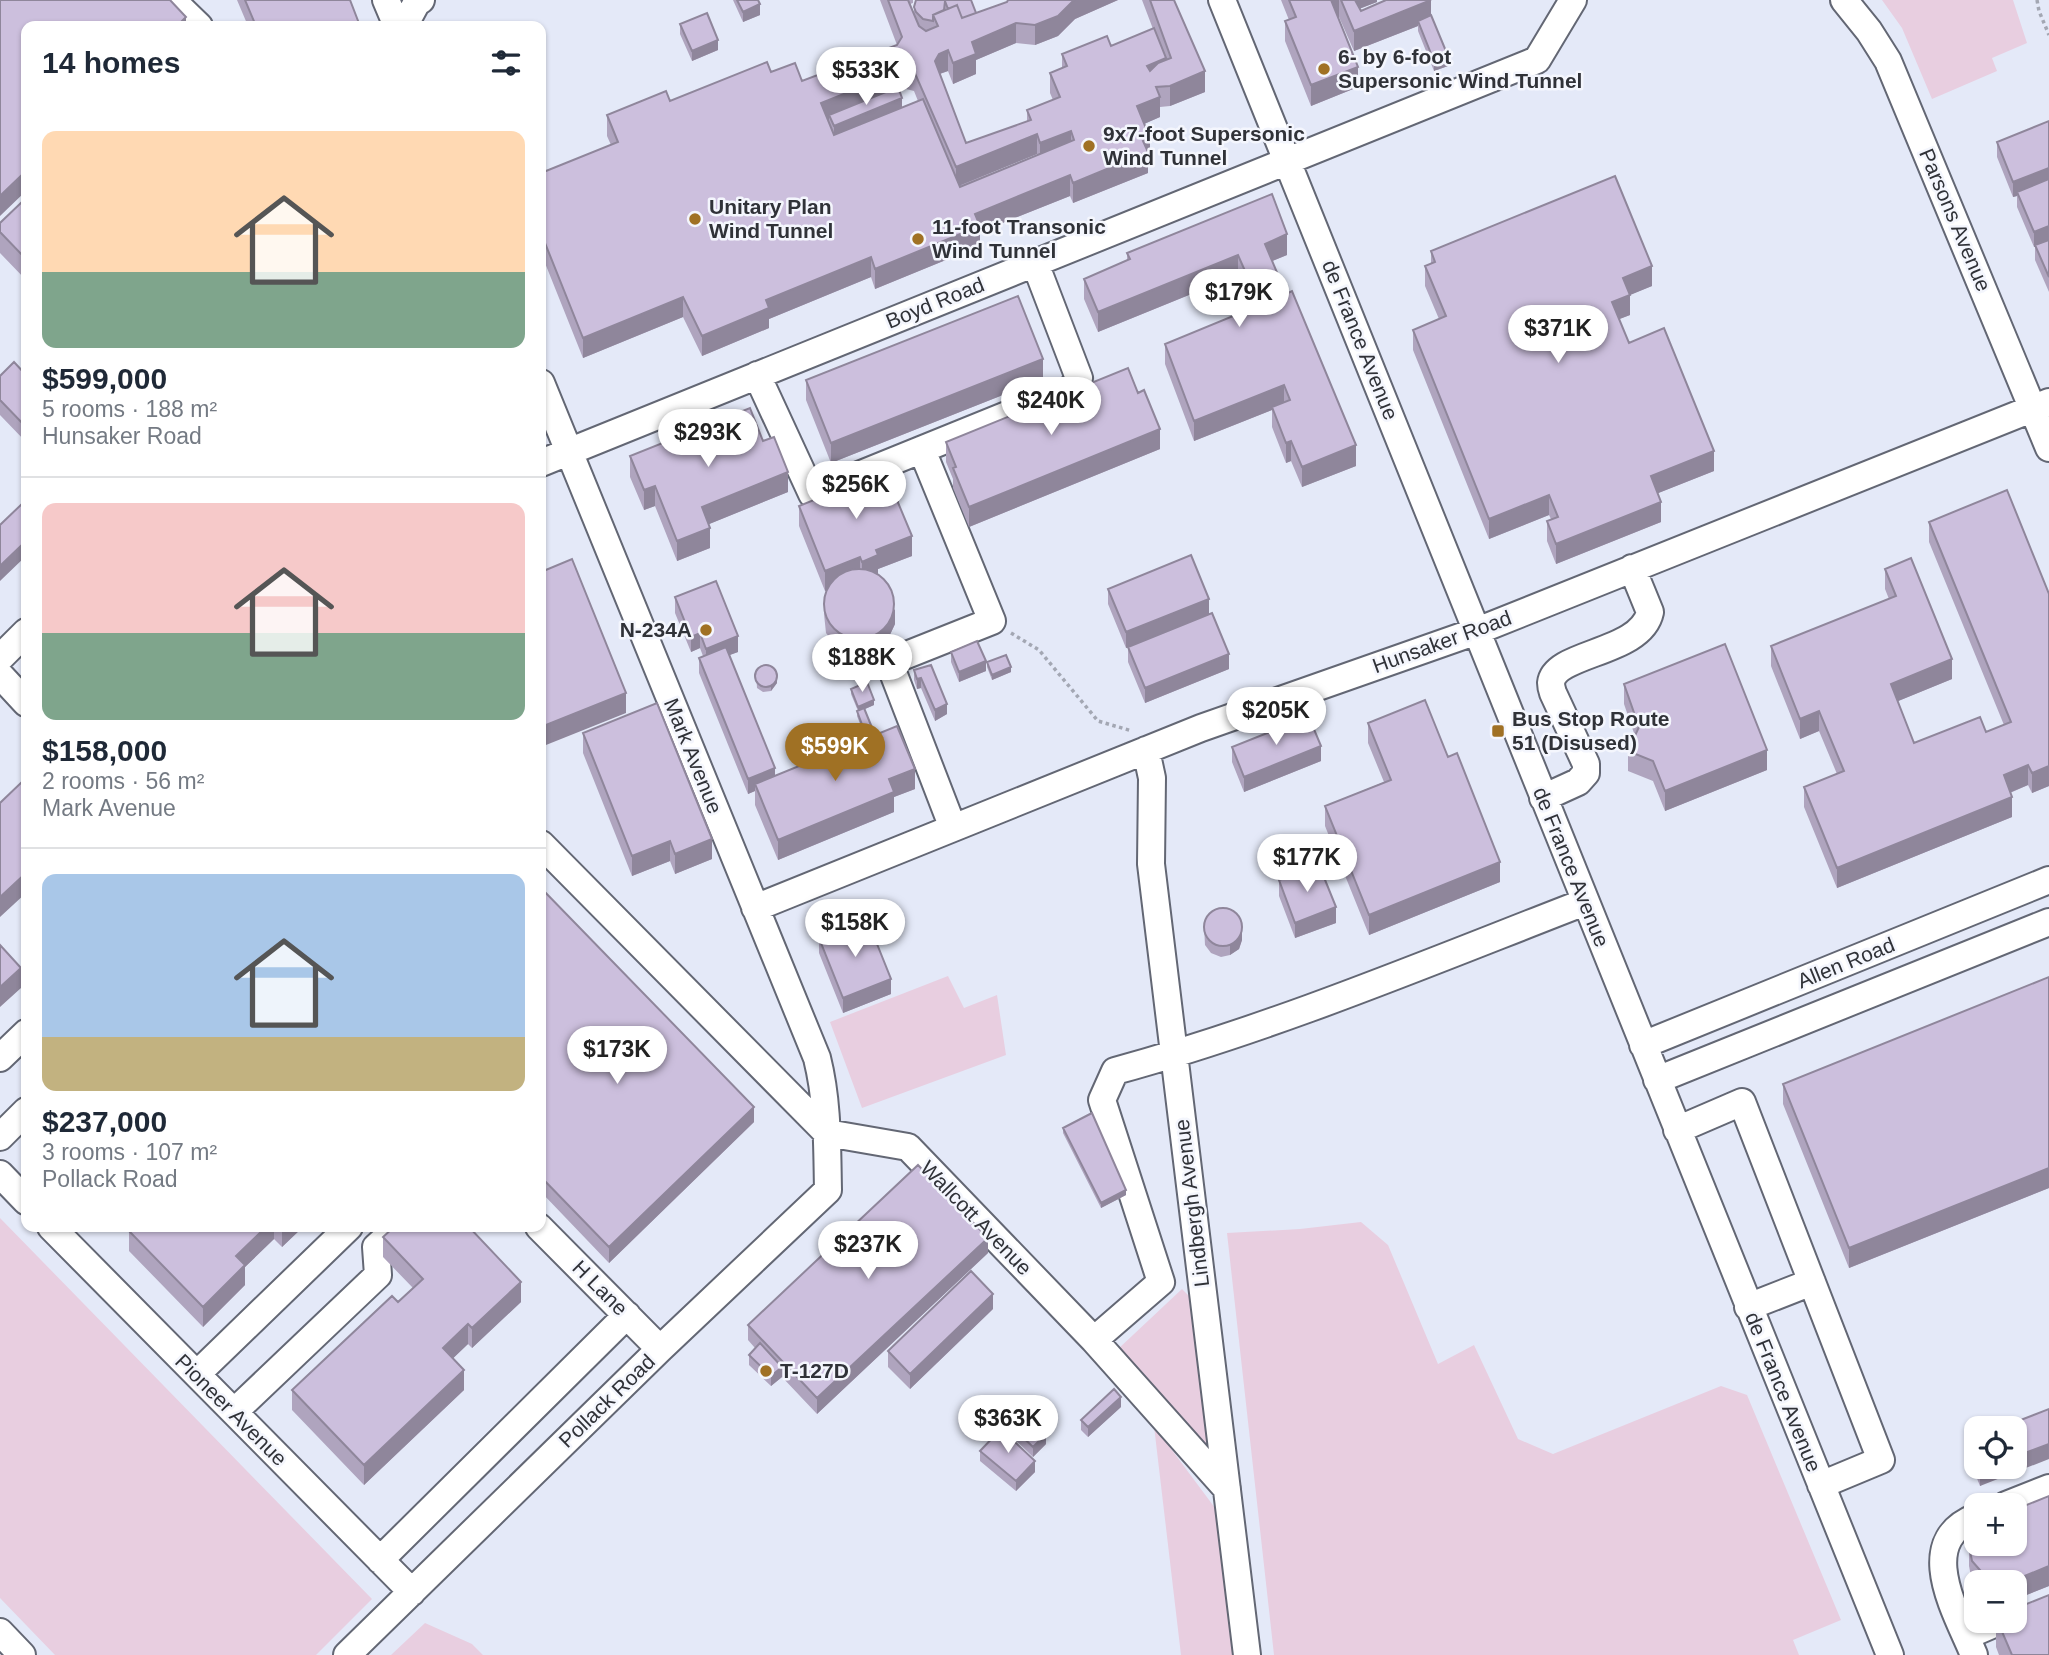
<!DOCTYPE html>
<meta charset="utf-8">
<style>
:root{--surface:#fff;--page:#f6f6f7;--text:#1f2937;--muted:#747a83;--line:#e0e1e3;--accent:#a07124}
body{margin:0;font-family:Helvetica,sans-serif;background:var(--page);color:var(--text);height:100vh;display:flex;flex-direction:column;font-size:26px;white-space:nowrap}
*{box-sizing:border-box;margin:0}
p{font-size:23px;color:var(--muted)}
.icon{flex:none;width:38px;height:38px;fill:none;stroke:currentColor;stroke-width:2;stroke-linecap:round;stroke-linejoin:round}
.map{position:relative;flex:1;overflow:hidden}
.panel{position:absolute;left:21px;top:21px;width:525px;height:1211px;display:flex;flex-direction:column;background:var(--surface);border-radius:14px;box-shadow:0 2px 5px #0004}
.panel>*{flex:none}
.tools{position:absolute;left:1964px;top:1416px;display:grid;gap:14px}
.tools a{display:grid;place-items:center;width:63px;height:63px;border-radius:14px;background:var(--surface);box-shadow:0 2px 5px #0004;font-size:35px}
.price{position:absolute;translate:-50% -60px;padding:0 16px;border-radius:24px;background:#fff;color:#222;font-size:23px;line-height:46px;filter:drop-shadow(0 2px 4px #0008)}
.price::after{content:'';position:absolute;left:50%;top:42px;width:21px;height:16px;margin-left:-10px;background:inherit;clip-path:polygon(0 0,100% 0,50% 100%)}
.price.current{background:var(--accent);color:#fff}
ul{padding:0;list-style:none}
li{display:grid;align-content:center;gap:14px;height:371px;padding:0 21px}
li+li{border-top:2px solid var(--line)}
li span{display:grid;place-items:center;height:217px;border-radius:14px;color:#555}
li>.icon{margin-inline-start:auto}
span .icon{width:126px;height:126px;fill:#fffc;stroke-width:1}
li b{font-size:30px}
h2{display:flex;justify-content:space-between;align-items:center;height:84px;padding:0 21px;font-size:30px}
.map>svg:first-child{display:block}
</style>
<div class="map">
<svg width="2049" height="1655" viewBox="0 0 2049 1655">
<rect width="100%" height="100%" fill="#e4e9f8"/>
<path fill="#e8cee0" d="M1882,0H2013L2027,43L1992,58L1997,71L1932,99L1902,28Z
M948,976L964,1008L997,995L1006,1055L862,1108L830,1022Z
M0,1218L372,1599L316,1655H55L0,1598Z
M1361,1222L1388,1245L1438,1364L1474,1345L1518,1439L1553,1454L1721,1386L1747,1395L1841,1620L1793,1640L1799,1655H1274L1227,1233L1300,1229Z
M1182,1289L1194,1301L1211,1456L1117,1350Z
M1154,1426L1221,1516L1235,1655H1181Z
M425,1623L472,1644L483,1655H391Z"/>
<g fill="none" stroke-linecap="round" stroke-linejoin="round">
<g stroke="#636774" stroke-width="30">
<path id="minor" d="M172,0L199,26
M386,0L397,26
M1222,0L1890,1655
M1844,0L1869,31L1888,61L2049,448
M404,26L417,2L421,0
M757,375L812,494L1071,389L1079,378L1035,263
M922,450L992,621L889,662L953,828
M541,463L1537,60L1573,0
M0,658L26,632
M0,675L26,703
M1146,750L1152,778L1151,864L1247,1655
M1543,798L1578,782L1586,773V764L1553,693C1552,690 1551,686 1551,683C1554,652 1641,654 1650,612L1632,568
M541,844L827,1133L908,1147L1094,1340L1161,1282L1102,1100L1115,1071C1276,1027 1430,962 1585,902
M755,908L1201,728L1477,631L2049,402
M1643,1045L2049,880
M0,1058L26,1033
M1657,1080L2049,922
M1677,1130L1742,1102L1881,1460L1821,1485
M0,1137L26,1111
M0,1174L26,1201
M51,1227L412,1592
M539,1227L660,1349
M1748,1307L1812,1282
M1094,1340L1227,1489
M197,1374L349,1227
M234,1412L378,1275L376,1247L398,1227
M2006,1505L2049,1488
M380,1560L627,1315
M0,1632L22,1655
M1966,1636L2003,1620
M347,1655L660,1349L828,1190C827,1145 828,1102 817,1058L541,383
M1974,1655C1957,1613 1913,1542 1976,1517"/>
</g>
<path stroke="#a3a7b3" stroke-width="3.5" stroke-dasharray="3.5 3.5" stroke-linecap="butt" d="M2037,0L2039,11L2049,35
M1011,633L1039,650L1098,721L1132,731"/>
<use href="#minor" stroke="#fff" stroke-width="26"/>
</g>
<path fill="#afa4be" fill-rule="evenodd" d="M237,0H350L360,26H248Z
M733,0H758L760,15L743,22Z
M880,0H913V3L910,4L914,16V7L971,0L976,13L1007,2L1008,0H1118L1075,19L1058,36L1035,45L1016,43L976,60V74L953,84L948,71L940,74L966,143L1027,122V110L1053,100L1050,93V73L1062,68V54L1111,46L1153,29L1142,0H1174L1205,92L1170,106L1160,107V117L1144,124L1150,158L1148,159V173L1073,203L1070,196L980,232V246L875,289L871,277L769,319V328L702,356L683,317L583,358L541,253V173L611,145L607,136V115L670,101L771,72L802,81L897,45ZM906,89L914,91L918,101L902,108L900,91ZM1037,154V155L959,186Z
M1281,0H1377V2L1359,9L1361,11L1431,15L1448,66L1434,71L1418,31V26L1354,51L1339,17H1338L1358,87L1311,106L1285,41V21L1289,20Z
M680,24L718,50L692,61L680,34Z
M2049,121V292L2035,260V247H2034L2017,207V196L2013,197L1997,157V142Z
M26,198V280L0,253V223Z
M1431,251L1652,286L1629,295L1630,315L1619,319L1629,343L1714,471L1658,493L1661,522L1556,564L1547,541V521L1551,519L1549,515L1489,539L1413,350V330L1439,319L1425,286V266L1431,264Z
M1127,253L1287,255L1272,261L1356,466L1302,487L1291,461L1286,463L1272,427V410L1194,441L1165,364V344L1252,308L1238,275L1098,332L1084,299V279L1127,260Z
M26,375V442L0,415V376Z
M1043,379L831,463L806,400V380Z
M763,441L788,492L709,524L710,548L677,561L655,506L644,510L630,477V456Z
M946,442L1160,449L969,527L953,488V479L946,462Z
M899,504L912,556L878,569V574L895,624L887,641L873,652L854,654L837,647L826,633L824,614V599L828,590L825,591L799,526V506Z
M1929,522L2049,594V786L2032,793L2028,785L2010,793L2012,817L1837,888L1804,807V787L1837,774L1819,731L1800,739L1771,666V646L1889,599L1885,589V569L1952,679L1898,701L1914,743L1986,732L2004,725L1929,542Z
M1108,589L1209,614L1229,669L1145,703L1128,662V647L1203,617L1126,648L1108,604Z
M675,597L738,652L729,655L775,777L866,739L857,716L858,711L851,694V689L874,705L865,709L875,735L915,789L894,797V812L778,860L755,805V791L748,794L699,673V658L703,656L700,648L691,652L675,613Z
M951,652L986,671L959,682L951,662Z
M987,662L1011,672L992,680L987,667Z
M914,670L947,714L935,721L921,688L917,689L914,680Z
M756,672L777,683L771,691L763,692L757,688Z
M1624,684L1767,770L1665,811L1653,781L1628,771V751L1635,736L1624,704Z
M1368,723L1448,757L1500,882L1369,935L1325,826V806L1384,782L1368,743Z
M583,733L712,859L675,874L670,861L632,876L583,753Z
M1232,747L1321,761L1244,792L1232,762Z
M1279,880L1336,923L1295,938L1279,896Z
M541,888L754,1122L609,1263L541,1192Z
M1204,925L1242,940L1239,949L1230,955L1221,957L1211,953L1205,945Z
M819,938L891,994L843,1013L819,953Z
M2049,977V1188L1849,1268L1783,1104V1084Z
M1063,1128L1126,1195L1101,1208L1063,1133Z
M133,1227H303L282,1247L274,1239L245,1267V1285L203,1327L129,1251V1231Z
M383,1237L521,1302L472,1348L468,1344L453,1358L464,1390L364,1485L292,1410V1390L398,1302L413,1288L383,1257Z
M988,1253L817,1414L782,1377L771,1386L749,1365V1355L755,1348L748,1340V1325Z
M993,1309L910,1389L888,1367V1351Z
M1121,1407L1088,1437L1081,1430V1420Z
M1001,1416L1046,1444L1033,1457L1001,1426Z
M1976,1437V1466H2014L1980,1486L1968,1456V1440Z
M980,1451L1035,1472L1016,1491L980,1461Z
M2049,1496V1586L2014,1600V1582H1976V1586L1972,1581L1969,1566V1546Z
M1996,1620H2014L2049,1655H1999L1996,1647Z"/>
<path fill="#8f869b" d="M1074,0H1118L1075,19L1058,36L1035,45V25Z
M1331,0H1339V17L1331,20Z
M1351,0H1377V2L1351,12Z
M1431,0V21H1418V26L1354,51V31Z
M760,4V15L743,22V12Z
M186,17V26H177Z
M1016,23V43L976,60V74L953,84V63L972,42Z
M718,40V50L692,61V51Z
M948,50V71L939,74L935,61L939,54Z
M1448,56V66L1434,71V61Z
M1166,58V78L1147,86V66Z
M1358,67V87L1311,106V85Z
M906,69V89L831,119L829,115V120L821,123V103Z
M1205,71V92L1170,106V86Z
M1160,97V117L1137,127V106Z
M902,98V108L834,136V126Z
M1071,131V151L1040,164V143Z
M1037,134V154L956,187V167Z
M1150,138V158L1148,159V173L1073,203V183L1143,141Z
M2049,168V183L2017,192V196L2013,197V182Z
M26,171V191L0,216V196Z
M1070,175V196L980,232V246L875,289V269L975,214Z
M2049,226V241L2034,247V232Z
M1287,234V255L1265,264V244Z
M1238,255V275L1098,332V312Z
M871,257V277L769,319V328L702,356V336L766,300Z
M1652,266V286L1623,298V278Z
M1630,295V315L1612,322V302Z
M683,297V317L583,358V338Z
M1043,359V379L831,463V443Z
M1284,385V405L1272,407V410L1194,441V421Z
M1160,429V449L969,527V507Z
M1291,441V461L1286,463V443Z
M1356,445V466L1302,487V467Z
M1714,451V471L1651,496V476Z
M788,472V492L702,527V507Z
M655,486V506L644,510V490Z
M899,491V511L894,493Z
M1549,495V515L1489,539V519Z
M1661,502V522L1556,564V544Z
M710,528V548L677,561V541Z
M912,536V556L878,569V576L862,582V562L876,550Z
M26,541V556L0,581V566Z
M860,557V577L825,591V571Z
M1209,599V614L1126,648V632Z
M895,609V624L887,641L873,652V637Z
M700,633V648L691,652V637Z
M738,636V652L706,664V649Z
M1229,654V669L1145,703V688Z
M1952,659V679L1891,704V684Z
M986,661V671L959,682V672Z
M1011,667V672L992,680V675Z
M777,678V683L771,691V686Z
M921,678V688L917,689V679Z
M626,693V713L541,747V727Z
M874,700V705L858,712V707Z
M947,704V714L935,721V710Z
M1819,711V731L1800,739V719Z
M1321,746V761L1244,792V777Z
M1767,750V770L1665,811V791Z
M2028,765V785L2004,795V775Z
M2049,766V786L2032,793V773Z
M775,768V783L755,784V791L748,794V779Z
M915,769V789L894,797V812L778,860V840L889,779Z
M2012,797V817L1837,888V868Z
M712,839V859L675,874V854Z
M670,841V861L632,876V856Z
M1500,862V882L1369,935V915Z
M26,873V893L0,917V897Z
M1336,907V923L1295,938V923Z
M1242,930V940L1239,949L1230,955V945Z
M21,968V988L0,1007V987Z
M891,979V994L843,1013V998Z
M754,1107V1122L609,1263V1247Z
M2049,1168V1188L1849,1268V1248Z
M1126,1190V1195L1101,1208V1203Z
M266,1227H274V1239L245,1267V1285L203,1327V1307L236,1256Z
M282,1227H303L282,1247Z
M988,1238V1253L817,1414V1398Z
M521,1282V1302L472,1348V1328Z
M993,1294V1309L910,1389V1374Z
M468,1324V1344L443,1368V1348Z
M782,1367V1377L771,1386V1376Z
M464,1370V1390L364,1485V1465Z
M1121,1397V1407L1088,1437V1427Z
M1046,1434V1444L1033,1457V1447Z
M2049,1444V1459L1980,1486V1471L1991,1466H2014V1457Z
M1035,1461V1472L1016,1491V1481Z
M2049,1566V1586L2014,1600V1582H2010Z"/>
<path fill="#ccbfdd" stroke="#8f869b" stroke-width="2" fill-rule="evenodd" d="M0,0H170L186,17L177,26H26V171L0,196Z
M245,0H350L360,26H256Z
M737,0H758L760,4L743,12Z
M888,0H908L919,26L926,31L938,26L933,15L957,5L962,18L1007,2L1008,0H1074L1058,16L1035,25L1016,23L972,42L976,54L953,63L948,50L939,54L935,61L966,143L1031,120L1027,110L1060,97L1050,73L1067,66L1062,54L1107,36L1111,46L1154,28L1166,58L1147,66L1150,71L1158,63L1171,58L1150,0H1174L1205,71L1170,86L1156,87L1160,97L1137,106L1150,138L1143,141L1148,152L1073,183L1070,175L975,214L980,226L875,269L871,257L766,300L769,308L702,336L683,297L583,338L541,233V173L618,142L607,115L666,91L670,101L767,62L771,72L795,63L802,81L897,45L902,37ZM906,69L914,71L956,167L1037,134L1040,143L1071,131L1074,140L960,187L923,99L834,135L821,103Z
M916,0H971L976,13L962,18L957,5L948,9L945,1L944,10L933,15V21L923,19L916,12L914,7Z
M1289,0H1331L1358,67L1311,85L1285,21L1296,17Z
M1341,0H1355L1361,11L1386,0H1431L1354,31Z
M707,13L718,40L692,51L680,24Z
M1431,15L1448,56L1434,61L1418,21Z
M898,87L902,98L834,126L829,115Z
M2049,121V168L2013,182L1997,142Z
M1615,176L1652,266L1623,278L1630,295L1612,302L1629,343L1664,328L1714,451L1651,476L1661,502L1556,544L1547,521L1558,517L1549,495L1489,519L1413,330L1446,316L1425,266L1435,262L1431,251Z
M2049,179V226L2034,232L2017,192Z
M1272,194L1287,234L1265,244L1286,294L1292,291L1356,445L1302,467L1291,441L1286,443L1272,407L1290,400L1284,385L1194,421L1165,344L1260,305L1238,255L1098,312L1084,279L1130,259L1127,253Z
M26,198V259L0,232V223Z
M2049,240V277L2035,245Z
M1018,296L1043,359L831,443L806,380Z
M14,362L26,375V427L0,400V376Z
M1128,368L1138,393L1144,390L1160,429L969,507L953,468L956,467L946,442Z
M750,408L763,441L774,437L788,472L702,507L710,528L677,541L655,486L644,490L630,456Z
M890,469L899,491L894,493L912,536L876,550L878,555L862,562L860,557L825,571L799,506Z
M2007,490L2049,594V766L2032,773L2028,765L2004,775L2012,797L1837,868L1804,787L1844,771L1819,711L1800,719L1771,646L1896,596L1885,569L1911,558L1952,659L1891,684L1914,743L1980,717L1986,732L2011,722L1929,522Z
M26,500V541L0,566V525Z
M1191,555L1209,599L1126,632L1108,589Z
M572,559L626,693L541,727V572Z
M824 604a35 35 0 1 1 70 0a35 35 0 1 1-70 0Z
M716,581L738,636L706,649L700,633L691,637L675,597Z
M1212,613L1229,654L1145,688L1128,647Z
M977,641L986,661L959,672L951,652Z
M1725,644L1767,750L1665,791L1653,761L1628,751L1639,727L1624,684Z
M726,647L775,768L748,779L699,658Z
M1006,655L1011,667L992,675L987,662Z
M931,665L947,704L935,710L921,678L917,679L914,670Z
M755 676a11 11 0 1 1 22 0a11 11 0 1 1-22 0Z
M867,682L874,700L858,707L851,689Z
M1425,700L1448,757L1457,753L1500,862L1369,915L1325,806L1391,780L1368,723Z
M657,703L712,839L675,854L670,841L632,856L583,733Z
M864,708L875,735L867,738L857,711Z
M1300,720L1302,726L1311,722L1321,746L1244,777L1232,747Z
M897,726L915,769L889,779L894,792L778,840L755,784Z
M26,778V873L0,897V803Z
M1319,865L1336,907L1295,923L1279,880Z
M541,888L754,1107L609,1247L541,1177Z
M1204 927a19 19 0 1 1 38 0a19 19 0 1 1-38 0Z
M867,919L891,979L843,998L819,938Z
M0,945L21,968L0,987Z
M2049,977V1168L1849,1248L1783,1084Z
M1092,1113L1126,1190L1101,1203L1063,1128Z
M918,1165L988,1238L817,1398L748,1325Z
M133,1227H266L236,1256L245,1265L203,1307L129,1231Z
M394,1227H469L521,1282L472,1328L468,1324L443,1348L464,1370L364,1465L292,1390L392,1296L398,1302L423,1279L383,1237Z
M971,1271L993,1294L910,1374L888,1351Z
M760,1343L782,1367L771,1376L749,1355Z
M1114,1389L1121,1397L1088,1427L1081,1420Z
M1015,1402L1046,1434L1033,1447L1001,1416Z
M2049,1409V1444L2014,1457V1428H2000Z
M1001,1429L1035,1461L1016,1481L980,1451Z
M1976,1437V1460L1968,1440Z
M1978,1466H1991L1980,1471Z
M2049,1496V1566L2010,1582H2004L1986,1577L1972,1561L1969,1546L1974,1529L1976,1528V1544H2014V1510Z
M2049,1595V1655H2012L1997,1620H2014V1609Z"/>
<g fill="#a07124" stroke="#f4f6fd" stroke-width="2.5">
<circle cx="1324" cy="69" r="7"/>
<circle cx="1089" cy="146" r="7"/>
<circle cx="695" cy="219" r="7"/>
<circle cx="918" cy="239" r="7"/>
<circle cx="706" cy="630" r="7"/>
<rect x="1491" y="724" width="14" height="14" rx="3.5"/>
<circle cx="766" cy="1371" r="7"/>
</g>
<g text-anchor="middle" stroke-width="5" stroke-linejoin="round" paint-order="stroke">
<g font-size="21" font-weight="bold" fill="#303238" stroke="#f4f6fd" text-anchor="start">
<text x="1338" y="64">6- by 6-foot<tspan x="1338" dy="24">Supersonic Wind Tunnel</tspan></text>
<text x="1103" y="141">9x7-foot Supersonic<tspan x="1103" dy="24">Wind Tunnel</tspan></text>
<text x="709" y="214">Unitary Plan<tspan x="709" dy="24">Wind Tunnel</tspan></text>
<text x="932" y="234">11-foot Transonic<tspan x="932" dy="24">Wind Tunnel</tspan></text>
<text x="692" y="637" text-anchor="end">N-234A</text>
<text x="1512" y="726">Bus Stop Route<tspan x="1512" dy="24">51 (Disused)</tspan></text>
<text x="780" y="1378">T-127D</text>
</g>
<g font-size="21" fill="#303238" stroke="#f4f6fd">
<text transform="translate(1955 220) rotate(67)" y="7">Parsons Avenue</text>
<text transform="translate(935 303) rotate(-22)" y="7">Boyd Road</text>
<text transform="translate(1360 340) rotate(68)" y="7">de France Avenue</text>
<text transform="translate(1442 642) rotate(-20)" y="7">Hunsaker Road</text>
<text transform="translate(693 756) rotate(68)" y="7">Mark Avenue</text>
<text transform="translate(1571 867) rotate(68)" y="7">de France Avenue</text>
<text transform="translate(1846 963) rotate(-22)" y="7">Allen Road</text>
<text transform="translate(1192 1203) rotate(-97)" y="7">Lindbergh Avenue</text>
<text transform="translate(976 1218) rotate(46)" y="7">Wallcott Avenue</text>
<text transform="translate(600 1288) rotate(45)" y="7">H Lane</text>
<text transform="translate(1783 1392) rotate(68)" y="7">de France Avenue</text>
<text transform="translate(607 1401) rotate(-44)" y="7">Pollack Road</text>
<text transform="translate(231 1410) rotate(45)" y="7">Pioneer Avenue</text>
</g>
</g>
</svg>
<div class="tools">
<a><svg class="icon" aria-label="locate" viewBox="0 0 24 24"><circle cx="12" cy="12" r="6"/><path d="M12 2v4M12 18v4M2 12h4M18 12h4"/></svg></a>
<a>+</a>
<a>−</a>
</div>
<b class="price" style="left:866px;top:107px">$533K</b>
<b class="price" style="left:1239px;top:329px">$179K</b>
<b class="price" style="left:1558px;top:365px">$371K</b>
<b class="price" style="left:1051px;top:437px">$240K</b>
<b class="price" style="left:708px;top:469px">$293K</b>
<b class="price" style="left:856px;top:521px">$256K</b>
<b class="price" style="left:862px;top:694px">$188K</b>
<b class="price" style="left:1276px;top:747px">$205K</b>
<b class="price current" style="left:835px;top:783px">$599K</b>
<b class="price" style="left:1307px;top:894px">$177K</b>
<b class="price" style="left:855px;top:959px">$158K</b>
<b class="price" style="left:617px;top:1086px">$173K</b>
<b class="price" style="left:868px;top:1281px">$237K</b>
<b class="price" style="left:1008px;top:1455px">$363K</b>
<section class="panel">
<h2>14 homes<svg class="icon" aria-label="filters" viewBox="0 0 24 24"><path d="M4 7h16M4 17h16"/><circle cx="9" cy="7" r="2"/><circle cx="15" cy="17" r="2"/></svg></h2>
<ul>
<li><span style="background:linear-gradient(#ffd9b3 65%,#7fa58c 0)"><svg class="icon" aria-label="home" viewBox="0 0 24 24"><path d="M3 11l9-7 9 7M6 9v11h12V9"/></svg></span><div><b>$599,000</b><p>5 rooms · 188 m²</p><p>Hunsaker Road</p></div></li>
<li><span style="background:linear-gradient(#f6c9c9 60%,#7fa58c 0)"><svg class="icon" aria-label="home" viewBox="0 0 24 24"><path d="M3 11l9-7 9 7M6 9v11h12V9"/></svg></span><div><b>$158,000</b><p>2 rooms · 56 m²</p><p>Mark Avenue</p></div></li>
<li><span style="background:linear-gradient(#a9c7e8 75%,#c2b280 0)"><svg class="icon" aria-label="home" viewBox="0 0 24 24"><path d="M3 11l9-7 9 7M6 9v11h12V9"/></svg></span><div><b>$237,000</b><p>3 rooms · 107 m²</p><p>Pollack Road</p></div></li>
</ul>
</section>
</div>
